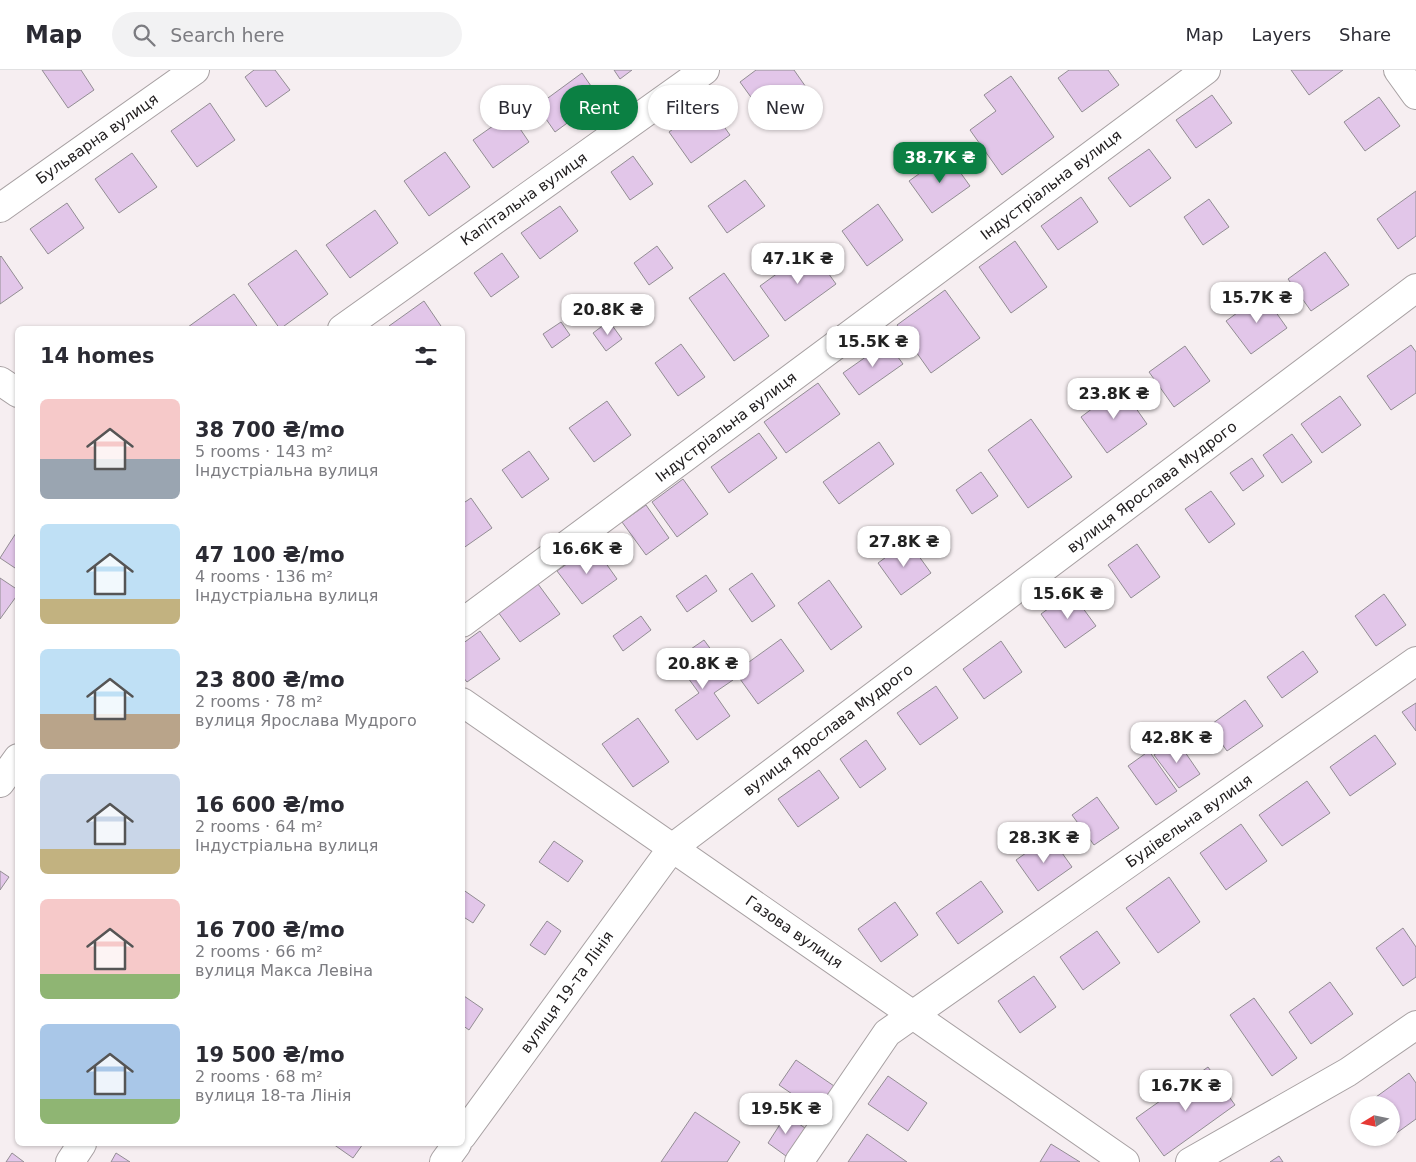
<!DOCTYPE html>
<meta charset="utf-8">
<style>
:root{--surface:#fff;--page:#f2f2f3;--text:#2b2b33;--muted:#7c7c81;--line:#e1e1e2;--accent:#0b8043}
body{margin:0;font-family:"DejaVu Sans",sans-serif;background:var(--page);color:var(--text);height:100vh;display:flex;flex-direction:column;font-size:19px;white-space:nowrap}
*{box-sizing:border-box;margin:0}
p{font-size:16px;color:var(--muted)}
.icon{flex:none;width:28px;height:28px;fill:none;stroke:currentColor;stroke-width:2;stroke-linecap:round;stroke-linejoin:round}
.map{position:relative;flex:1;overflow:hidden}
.drawer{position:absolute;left:15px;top:256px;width:450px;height:820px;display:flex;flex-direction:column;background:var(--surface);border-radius:8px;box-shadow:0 1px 4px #0004}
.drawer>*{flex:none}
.hud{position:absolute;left:480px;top:15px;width:475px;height:45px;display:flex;gap:10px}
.needle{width:32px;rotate:260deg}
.buttons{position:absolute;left:1350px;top:1026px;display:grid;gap:10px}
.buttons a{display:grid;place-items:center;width:50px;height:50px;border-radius:50%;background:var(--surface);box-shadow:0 1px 4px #0004;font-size:25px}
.price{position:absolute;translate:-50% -42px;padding:0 11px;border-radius:10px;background:#fff;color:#222;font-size:16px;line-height:32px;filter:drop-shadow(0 1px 2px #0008)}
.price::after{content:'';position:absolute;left:50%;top:30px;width:15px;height:11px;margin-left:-8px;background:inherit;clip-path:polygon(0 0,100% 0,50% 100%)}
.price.current{background:var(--accent);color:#fff}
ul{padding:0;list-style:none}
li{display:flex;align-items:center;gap:15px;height:125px;padding:0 25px}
li span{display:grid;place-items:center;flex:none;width:140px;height:100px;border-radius:8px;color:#555}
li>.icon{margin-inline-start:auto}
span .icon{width:60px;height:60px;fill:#fffc;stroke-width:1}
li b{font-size:21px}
h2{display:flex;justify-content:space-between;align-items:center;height:60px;padding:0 25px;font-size:21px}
.pill{padding:0 18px;border-radius:22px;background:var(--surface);box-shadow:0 1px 4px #0004;font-size:18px;line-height:45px}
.pill.current{background:var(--accent);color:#fff}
header{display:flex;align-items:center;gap:30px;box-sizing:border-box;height:70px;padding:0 25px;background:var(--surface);border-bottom:1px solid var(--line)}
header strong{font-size:24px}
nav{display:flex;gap:28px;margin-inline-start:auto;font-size:18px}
.search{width:350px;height:45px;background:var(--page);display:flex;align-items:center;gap:12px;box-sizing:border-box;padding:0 18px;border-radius:28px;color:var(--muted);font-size:19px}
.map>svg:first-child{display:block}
</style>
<header>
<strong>Map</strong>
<div class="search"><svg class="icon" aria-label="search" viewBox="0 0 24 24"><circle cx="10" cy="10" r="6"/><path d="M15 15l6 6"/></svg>Search here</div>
<nav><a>Map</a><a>Layers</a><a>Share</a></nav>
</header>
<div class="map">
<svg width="1416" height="1092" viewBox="0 0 1416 1092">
<rect width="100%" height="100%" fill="#f6eef1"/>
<path fill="#e2c6e9" stroke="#928d93" d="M42,0H81L94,20L68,38Z
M254,0H275L290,20L266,37L245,7Z
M614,0H632L620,9Z
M756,0H794L815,30L774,59L740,12Z
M1069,0H1108L1119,15L1082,42L1058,8Z
M1291,0H1343L1309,25Z
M582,3L600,29L555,62L537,36Z
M1011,6L1054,67L1002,105L970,60L996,41L984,25Z
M1212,25L1232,53L1196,78L1176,50Z
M1379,27L1400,56L1365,81L1344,52Z
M210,33L235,70L197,97L171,61Z
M708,34L730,65L691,93L669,62Z
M510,44L529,72L493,98L473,70Z
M1149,79L1171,108L1130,137L1108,108Z
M445,82L470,117L429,146L404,111Z
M132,83L157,117L119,143L95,109Z
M947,84L970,116L932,143L909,111Z
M633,86L653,114L630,130L611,102Z
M745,110L765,136L727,163L708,136Z
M1416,121V166L1398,179L1377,149Z
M1081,127L1098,152L1058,180L1041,156Z
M1209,129L1229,157L1203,175L1184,147Z
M67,133L84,158L48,184L30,159Z
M878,134L903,170L867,196L842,161Z
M560,136L578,161L540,189L521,163Z
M375,140L398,173L350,208L326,175Z
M1015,171L1047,217L1011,243L979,197Z
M657,176L673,198L649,215L634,193Z
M811,179L836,214L785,251L760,216Z
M296,180L328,224L280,259L248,214Z
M1325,182L1349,215L1311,241L1288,209Z
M502,183L519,207L491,227L474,203Z
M1,186L23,218L0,234V187Z
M724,203L769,266L734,291L689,228Z
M945,220L980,268L931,303L897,255Z
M234,224L259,259H189L188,257Z
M1263,224L1287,258L1251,284L1226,251Z
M424,231L443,259H391L389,256Z
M609,251L622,269L606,281L593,263Z
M561,252L570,265L552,278L543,264Z
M887,272L903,294L859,325L843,303Z
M681,274L705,307L678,326L655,293Z
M1411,275L1416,282V323L1391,340L1367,306Z
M1185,276L1210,311L1174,337L1149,302Z
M818,313L840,344L786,383L764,352Z
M1121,317L1147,354L1107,383L1081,347Z
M1340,326L1361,355L1322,383L1301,354Z
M607,331L631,365L594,392L569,358Z
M1031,349L1072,407L1028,438L988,380Z
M759,363L777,388L729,423L711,397Z
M1292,364L1312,392L1282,413L1263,385Z
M879,372L894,394L839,434L823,412Z
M529,381L549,409L522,428L502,400Z
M1252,388L1264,406L1243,421L1230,403Z
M981,402L998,426L972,444L956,420Z
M683,409L708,444L677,467L652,432Z
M1211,421L1235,454L1209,473L1185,439Z
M471,428L492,458L462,479V434Z
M646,435L669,468L646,485L622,452Z
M16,463L18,464V500L0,488Z
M908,471L931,503L901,525L878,493Z
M1137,474L1160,507L1131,528L1108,495Z
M593,475L617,509L582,534L557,501Z
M752,503L775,536L752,552L729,519Z
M706,505L717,521L687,542L676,526Z
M0,508L18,520V524L0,549Z
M829,510L862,557L831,580L798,533Z
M538,514L560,544L520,572L498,542Z
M1071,522L1096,556L1065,578L1041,544Z
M1384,524L1406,555L1376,576L1355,546Z
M641,546L651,560L623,581L613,566Z
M480,561L500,589L467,612L462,606V574Z
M781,569L804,601L758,634L735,602Z
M704,570L733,610L714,623L730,646L697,670L675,640L699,623L675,590Z
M1001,571L1022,602L984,629L963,599Z
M1303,581L1318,602L1282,628L1267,607Z
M936,616L958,648L920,675L897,643Z
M1245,630L1263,656L1227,681L1209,656Z
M1416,633V661L1402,642Z
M638,648L669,692L633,717L602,674Z
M1375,665L1396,694L1350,726L1330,697Z
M1176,669L1200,704L1179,718L1154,685Z
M866,670L886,699L860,718L840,689Z
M1149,681L1177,721L1156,735L1128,696Z
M819,700L839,728L798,757L778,729Z
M1307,711L1330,743L1282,776L1259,745Z
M1097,727L1119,758L1094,775L1072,745Z
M1241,754L1267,791L1226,820L1200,783Z
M1050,766L1072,797L1038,821L1016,790Z
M554,771L583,791L568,812L539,792Z
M0,801L9,807L0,820Z
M1169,807L1200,852L1158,883L1126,838Z
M981,811L1003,842L958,874L936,843Z
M462,819L485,835L473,853L462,846Z
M895,832L918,865L881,892L858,859Z
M547,851L561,861L545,885L530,875Z
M1403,858L1416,877V907L1403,916L1376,878Z
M1097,861L1120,893L1083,920L1060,887Z
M1034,906L1056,937L1020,963L998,931Z
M1330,912L1353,944L1311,974L1289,942Z
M464,926L483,939L469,960L462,955Z
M1254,928L1297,988L1272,1006L1230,945Z
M796,990L837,1018L820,1043L779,1015Z
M1208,997L1235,1035L1164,1086L1136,1048Z
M1409,1003L1416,1013V1049L1391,1067V1035H1365Z
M888,1006L927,1033L908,1061L868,1034Z
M695,1042L740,1072L727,1092H661Z
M786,1045L805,1058L786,1086L768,1073Z
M867,1064L907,1092H848Z
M333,1074H363L353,1088Z
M1051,1074L1080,1092H1040Z
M12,1083L24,1092H6Z
M116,1083L130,1092H111Z
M1279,1086L1283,1092H1270Z"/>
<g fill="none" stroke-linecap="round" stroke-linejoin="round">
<g stroke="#a7a0a2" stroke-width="30">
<path id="street" d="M1398,0L1416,25
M0,138L195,0
M342,259L705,0
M0,311L18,323
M462,553L1206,0
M462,632L1125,1092
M0,713L18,688
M462,1066L672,778L1416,218
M70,1092L82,1074
M444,1092L457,1074
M799,1092L887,963L1416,591
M1190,1092L1348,1002L1416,955"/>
</g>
<use href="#street" stroke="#fff" stroke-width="28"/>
</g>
<g text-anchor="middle" stroke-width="4.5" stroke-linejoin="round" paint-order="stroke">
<g font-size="15" fill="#232021" stroke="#fff">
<text transform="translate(97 69) rotate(-35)" y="5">Бульварна вулиця</text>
<text transform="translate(1051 115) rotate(-37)" y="5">Індустріальна вулиця</text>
<text transform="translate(524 129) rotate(-35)" y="5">Капітальна вулиця</text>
<text transform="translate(726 357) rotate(-37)" y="5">Індустріальна вулиця</text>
<text transform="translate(1152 417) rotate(-37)" y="5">вулиця Ярослава Мудрого</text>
<text transform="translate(828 660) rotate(-37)" y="5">вулиця Ярослава Мудрого</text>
<text transform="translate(1189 751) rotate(-35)" y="5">Будівельна вулиця</text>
<text transform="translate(794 862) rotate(35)" y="5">Газова вулиця</text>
<text transform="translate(567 922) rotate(-54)" y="5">вулиця 19-та Лінія</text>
</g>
</g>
</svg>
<div class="buttons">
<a><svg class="needle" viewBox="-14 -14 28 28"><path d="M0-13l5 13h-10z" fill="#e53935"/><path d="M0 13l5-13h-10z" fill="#7c7c81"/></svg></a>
</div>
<b class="price current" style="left:940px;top:114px">38.7K ₴</b>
<b class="price" style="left:798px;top:215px">47.1K ₴</b>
<b class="price" style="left:1257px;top:254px">15.7K ₴</b>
<b class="price" style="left:608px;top:266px">20.8K ₴</b>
<b class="price" style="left:873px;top:298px">15.5K ₴</b>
<b class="price" style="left:1114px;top:350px">23.8K ₴</b>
<b class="price" style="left:904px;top:498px">27.8K ₴</b>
<b class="price" style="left:587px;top:505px">16.6K ₴</b>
<b class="price" style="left:1068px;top:550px">15.6K ₴</b>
<b class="price" style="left:703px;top:620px">20.8K ₴</b>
<b class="price" style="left:1177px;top:694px">42.8K ₴</b>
<b class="price" style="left:1044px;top:794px">28.3K ₴</b>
<b class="price" style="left:1186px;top:1042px">16.7K ₴</b>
<b class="price" style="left:786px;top:1065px">19.5K ₴</b>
<div class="hud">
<a class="pill">Buy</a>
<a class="pill current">Rent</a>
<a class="pill">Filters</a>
<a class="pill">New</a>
</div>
<section class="drawer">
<h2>14 homes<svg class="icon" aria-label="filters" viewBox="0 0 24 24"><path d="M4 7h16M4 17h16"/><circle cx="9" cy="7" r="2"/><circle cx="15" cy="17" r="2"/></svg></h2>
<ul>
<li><span style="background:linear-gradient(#f6c9c9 60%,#9aa5b1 0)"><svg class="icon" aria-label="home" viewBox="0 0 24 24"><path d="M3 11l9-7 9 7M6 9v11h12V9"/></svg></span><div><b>38 700 ₴/mo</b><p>5 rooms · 143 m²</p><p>Індустріальна вулиця</p></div></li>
<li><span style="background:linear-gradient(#bfe0f5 75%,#c2b280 0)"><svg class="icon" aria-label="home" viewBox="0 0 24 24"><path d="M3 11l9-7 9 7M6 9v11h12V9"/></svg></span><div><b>47 100 ₴/mo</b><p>4 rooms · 136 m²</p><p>Індустріальна вулиця</p></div></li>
<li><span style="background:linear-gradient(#bfe0f5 65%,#b9a48a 0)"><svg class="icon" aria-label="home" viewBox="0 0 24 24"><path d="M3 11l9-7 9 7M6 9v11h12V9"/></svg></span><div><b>23 800 ₴/mo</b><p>2 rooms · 78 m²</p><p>вулиця Ярослава Мудрого</p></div></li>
<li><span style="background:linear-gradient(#c9d6e8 75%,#c2b280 0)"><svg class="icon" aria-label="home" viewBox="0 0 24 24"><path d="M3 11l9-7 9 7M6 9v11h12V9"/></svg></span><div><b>16 600 ₴/mo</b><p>2 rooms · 64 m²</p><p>Індустріальна вулиця</p></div></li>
<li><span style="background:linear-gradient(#f6c9c9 75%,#8fb573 0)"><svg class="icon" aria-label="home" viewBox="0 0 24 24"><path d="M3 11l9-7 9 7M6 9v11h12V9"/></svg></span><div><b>16 700 ₴/mo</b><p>2 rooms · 66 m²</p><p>вулиця Макса Левіна</p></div></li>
<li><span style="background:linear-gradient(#a9c7e8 75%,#8fb573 0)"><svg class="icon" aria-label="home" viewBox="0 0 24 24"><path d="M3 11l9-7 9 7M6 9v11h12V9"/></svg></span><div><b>19 500 ₴/mo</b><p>2 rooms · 68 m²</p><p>вулиця 18-та Лінія</p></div></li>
</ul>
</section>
</div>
